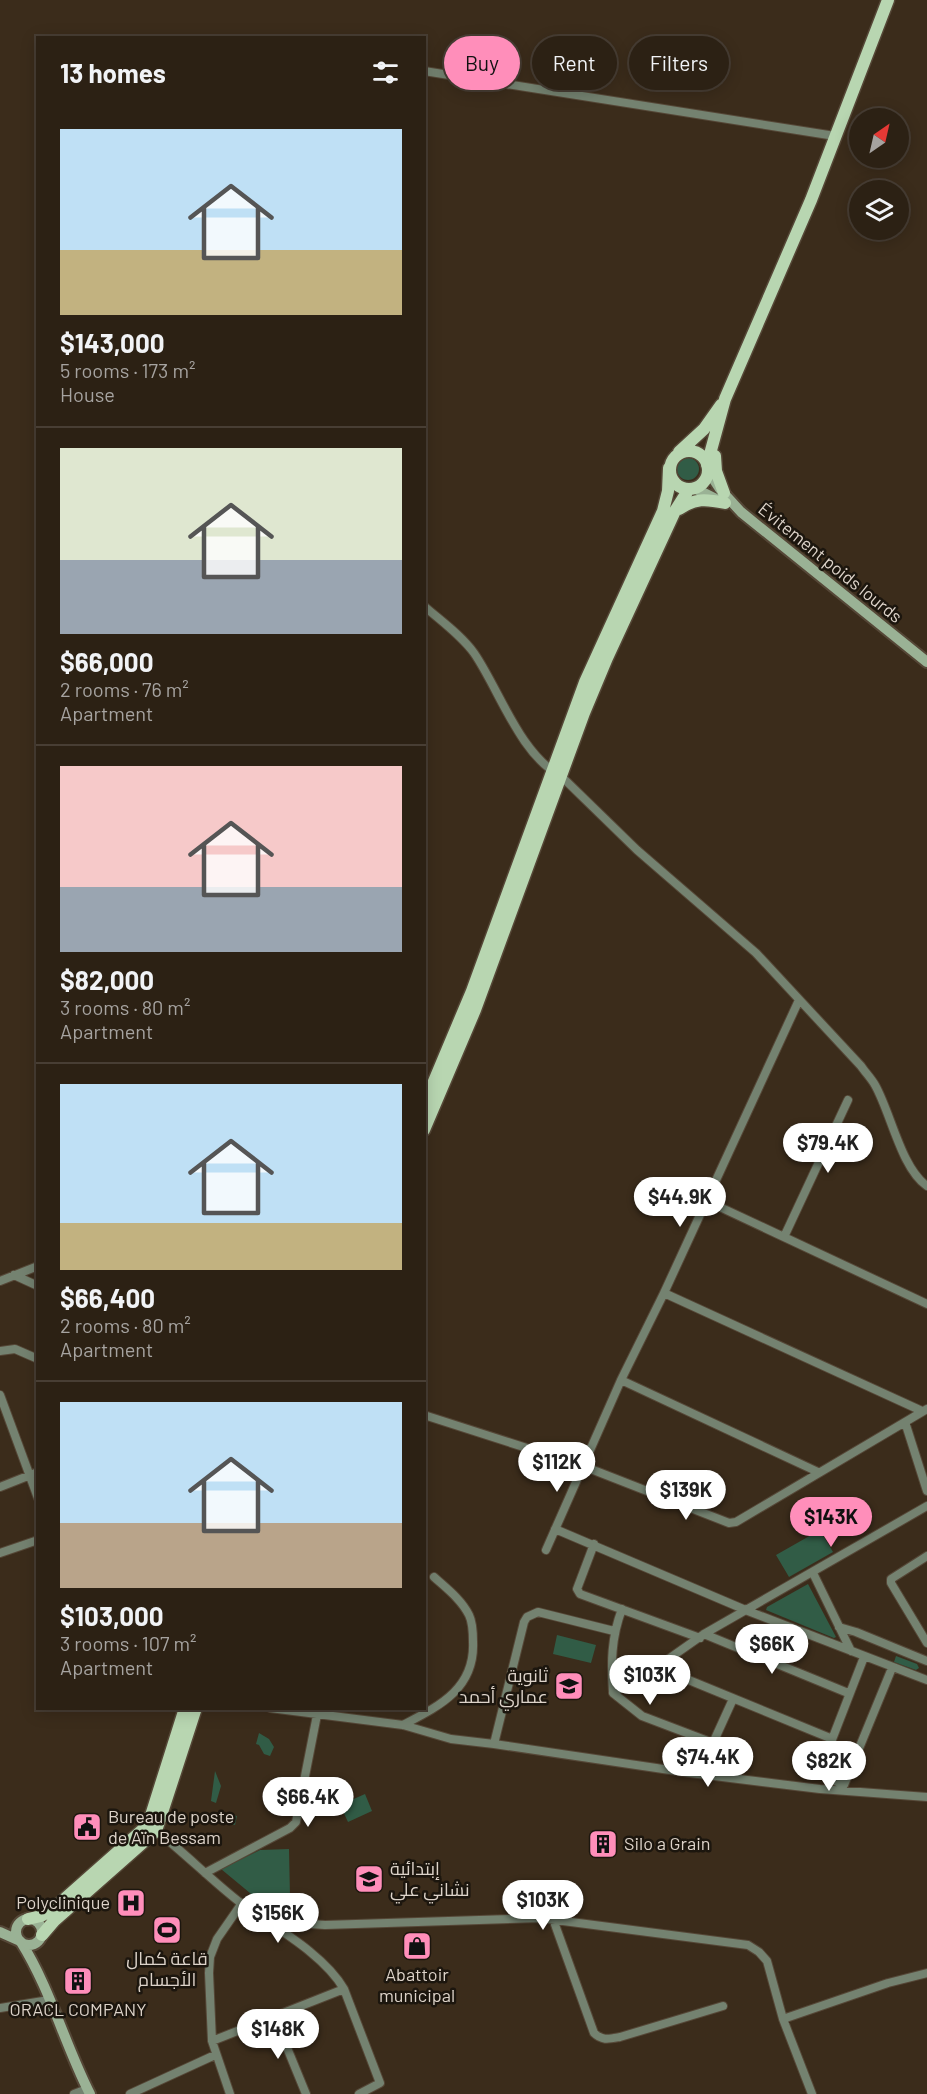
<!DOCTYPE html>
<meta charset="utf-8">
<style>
:root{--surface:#2c2114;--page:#382e22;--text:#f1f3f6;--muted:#a6a3a0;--line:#483e34;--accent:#ff8eba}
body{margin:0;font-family:Barlow,Cairo,sans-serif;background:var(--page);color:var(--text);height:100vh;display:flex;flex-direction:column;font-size:22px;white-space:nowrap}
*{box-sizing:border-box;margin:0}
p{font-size:20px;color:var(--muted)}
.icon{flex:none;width:33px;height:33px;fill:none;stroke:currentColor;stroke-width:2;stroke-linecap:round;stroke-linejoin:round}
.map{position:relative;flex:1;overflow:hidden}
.side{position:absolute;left:36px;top:36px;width:390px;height:1674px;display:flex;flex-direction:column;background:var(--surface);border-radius:0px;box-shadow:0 3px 15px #0003,0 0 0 2px var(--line)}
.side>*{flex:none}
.top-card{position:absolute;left:444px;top:36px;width:393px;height:54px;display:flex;gap:12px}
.needle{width:39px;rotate:34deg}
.buttons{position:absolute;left:849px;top:108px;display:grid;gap:12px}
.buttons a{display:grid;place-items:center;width:60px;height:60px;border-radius:50%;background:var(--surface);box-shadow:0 3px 15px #0003,0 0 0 2px var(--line);font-size:30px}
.price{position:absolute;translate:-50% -51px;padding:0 14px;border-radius:21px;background:#fff;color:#222;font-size:20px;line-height:39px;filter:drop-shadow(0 2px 3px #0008)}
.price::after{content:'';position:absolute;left:50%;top:36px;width:18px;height:14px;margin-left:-9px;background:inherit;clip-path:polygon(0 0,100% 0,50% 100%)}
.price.current{background:var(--accent);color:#111}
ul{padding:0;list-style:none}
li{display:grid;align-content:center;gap:12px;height:318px;padding:0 24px}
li+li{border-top:2px solid var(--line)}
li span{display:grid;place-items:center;height:186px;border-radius:0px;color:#555}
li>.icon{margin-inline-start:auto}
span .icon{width:108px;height:108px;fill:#fffc;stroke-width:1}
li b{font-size:26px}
h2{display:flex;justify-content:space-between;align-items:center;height:72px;padding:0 24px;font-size:26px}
.chip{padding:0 21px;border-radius:27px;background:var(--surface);box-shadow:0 3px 15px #0003,0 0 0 2px var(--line);font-size:21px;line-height:54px}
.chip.current{background:var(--accent);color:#111}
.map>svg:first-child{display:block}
</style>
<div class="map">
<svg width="927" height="2094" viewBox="0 0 927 2094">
<rect width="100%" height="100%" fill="#3b2c1b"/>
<path fill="#315c46" d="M677 469a11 11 0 1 1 22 0a11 11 0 1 1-22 0Z
M820,1530L833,1552L789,1577L776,1555Z
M808,1584L836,1637L834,1638L766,1610L767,1607Z
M557,1635L596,1645L591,1663L553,1654Z
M896,1656L917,1664L919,1668L916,1670L894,1662Z
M259,1733L269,1739L274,1747L270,1756L264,1754L259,1745L256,1744Z
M215,1771L221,1786L216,1803L211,1801Z
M365,1794L372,1811L348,1822L340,1805Z
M220,1812L237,1816L235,1825L218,1821Z
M289,1849L290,1897L256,1898L221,1869L260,1850Z"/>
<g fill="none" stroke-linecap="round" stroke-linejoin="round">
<g stroke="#554737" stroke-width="10">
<path id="street" d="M424,71L835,136
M424,606C441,621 461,635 474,653C499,689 520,755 561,776L637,850L756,953L861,1066C865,1072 871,1078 875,1085C891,1113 901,1168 927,1186
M707,1201L927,1304
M784,1237L848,1100
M14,1275L38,1286
M0,1281L38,1266
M664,1293L922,1411
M0,1351L15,1349L38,1359
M621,1380L818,1472
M0,1395L38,1498
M424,1415L583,1466L729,1523L736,1522L927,1409
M905,1422L927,1491
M0,1487L38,1472
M555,1529L748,1611L927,1680
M594,1544L577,1589L580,1594L700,1638
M546,1550L621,1380L664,1293L799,1000
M0,1553L38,1540
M927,1556L891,1579V1583L927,1643
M813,1573L851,1651
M622,1609C611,1638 611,1663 613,1693L642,1716L713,1743L743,1758
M839,1627L856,1632L927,1661
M704,1634L848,1693
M864,1657L821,1768C825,1778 834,1781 844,1785L892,1668
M657,1667L830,1738
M613,1693L657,1667L704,1634L927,1506
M270,1708L403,1725L451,1739L494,1744L524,1622L527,1617L538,1612L614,1631
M403,1725C439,1706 475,1689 473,1642C473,1633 473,1623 469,1615C461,1599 446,1588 434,1577
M713,1743L733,1699
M494,1744L690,1773L820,1789L927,1797
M154,1829C185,1853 212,1881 242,1904C274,1927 324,1954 344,1989L380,2083L359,2094
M205,1873L290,1828L296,1822L317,1715
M553,1919L594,2033C602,2041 609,2039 620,2037L723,2006
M268,1921L325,1925L540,1918L748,1945L759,1952L767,1961L783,2019
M0,2008L49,2000
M274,2016L306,2094
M212,2041L344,1989
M74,2094L87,2089
M130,2094L215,2055
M230,2094L212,2041L209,1973L210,1957L217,1939L242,1903
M812,2094L783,2019L888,1983L927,1973"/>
</g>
<g stroke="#554737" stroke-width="14">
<path id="secondary" d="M708,471L720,489L741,512L927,662
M694,488L718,500
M16 1932a13 13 0 1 1 26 0a13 13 0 1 1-26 0Z
M0,1932L20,1941
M21,1942C50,1988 65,2045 90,2094"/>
</g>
<g stroke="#554737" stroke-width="15">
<path id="primary" d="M670 470a19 19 0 1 1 38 0a19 19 0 1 1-38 0Z
M679,452L704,429L721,405
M715,456L716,471L724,493
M707,465L725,399L811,200L888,0
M679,509C695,498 706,499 725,503
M424,1105L472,991L585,682L663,511L668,491L669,468
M424,1130L475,1010L584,713L607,658L675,511L689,489
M28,1919L41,1916L52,1910L148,1825L185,1708
M42,1935L54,1921L156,1831L196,1708"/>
</g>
<use href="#street" stroke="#748270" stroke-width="8"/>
<use href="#secondary" stroke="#9ab295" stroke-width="10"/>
<use href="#primary" stroke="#b8d6b1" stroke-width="12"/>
</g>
<defs>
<g id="school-square" transform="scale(1.5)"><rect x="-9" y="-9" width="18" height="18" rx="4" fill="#ff8eba" stroke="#1c160e"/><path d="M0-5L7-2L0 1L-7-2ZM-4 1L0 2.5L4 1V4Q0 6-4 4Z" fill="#111"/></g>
<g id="civic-square" transform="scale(1.5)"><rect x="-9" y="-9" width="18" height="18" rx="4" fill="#ff8eba" stroke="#1c160e"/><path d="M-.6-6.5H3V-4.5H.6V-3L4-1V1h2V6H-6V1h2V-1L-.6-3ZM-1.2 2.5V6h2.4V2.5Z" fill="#111"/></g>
<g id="building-square" transform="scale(1.5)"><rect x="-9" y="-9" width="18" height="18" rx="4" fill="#ff8eba" stroke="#1c160e"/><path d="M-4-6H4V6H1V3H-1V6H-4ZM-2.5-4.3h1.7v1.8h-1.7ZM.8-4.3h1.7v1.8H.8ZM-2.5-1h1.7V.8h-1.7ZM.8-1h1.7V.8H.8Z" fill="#111"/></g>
<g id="hospital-square" transform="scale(1.5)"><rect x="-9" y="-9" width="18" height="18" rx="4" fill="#ff8eba" stroke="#1c160e"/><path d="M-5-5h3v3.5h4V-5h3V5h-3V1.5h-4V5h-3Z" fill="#111"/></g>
<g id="stadium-square" transform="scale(1.5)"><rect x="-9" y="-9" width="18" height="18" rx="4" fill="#ff8eba" stroke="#1c160e"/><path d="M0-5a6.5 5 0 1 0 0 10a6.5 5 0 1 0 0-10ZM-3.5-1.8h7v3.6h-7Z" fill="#111"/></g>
<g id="shop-square" transform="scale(1.5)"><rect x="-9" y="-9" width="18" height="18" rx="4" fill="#ff8eba" stroke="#1c160e"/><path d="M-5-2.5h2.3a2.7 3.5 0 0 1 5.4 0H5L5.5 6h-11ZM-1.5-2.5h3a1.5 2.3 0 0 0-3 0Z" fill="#111"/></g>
</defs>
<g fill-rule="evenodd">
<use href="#school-square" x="569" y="1686"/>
<use href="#civic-square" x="87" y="1827"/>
<use href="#building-square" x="603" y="1844"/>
<use href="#school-square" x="369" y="1879"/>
<use href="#hospital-square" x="131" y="1903"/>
<use href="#stadium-square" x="167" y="1930"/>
<use href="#shop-square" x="417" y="1946"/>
<use href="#building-square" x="78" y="1981"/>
</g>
<g text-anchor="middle" stroke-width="5" stroke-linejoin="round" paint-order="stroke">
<g font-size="18" fill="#ddd3c9" stroke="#1c160e">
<text transform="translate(830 563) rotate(39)" y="6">Évitement poids lourds</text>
</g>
<g font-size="18" fill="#ddd3c9" stroke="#1c160e" text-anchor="start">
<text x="548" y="1682" text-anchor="end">ثانوية<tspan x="548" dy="21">عماري أحمد</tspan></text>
<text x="108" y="1823">Bureau de poste<tspan x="108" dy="21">de Aïn Bessam</tspan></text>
<text x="624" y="1850">Silo a Grain</text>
<text x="390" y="1875">إبتدائية<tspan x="390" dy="21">نشاني علي</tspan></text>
<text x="110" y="1909" text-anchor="end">Polyclinique</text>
<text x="167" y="1965" text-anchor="middle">قاعة كمال<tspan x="167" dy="21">الأجسام</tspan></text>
<text x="417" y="1981" text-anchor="middle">Abattoir<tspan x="417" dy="21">municipal</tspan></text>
<text x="78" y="2016" text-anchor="middle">ORACL COMPANY</text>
</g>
</g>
</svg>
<div class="buttons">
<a><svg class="needle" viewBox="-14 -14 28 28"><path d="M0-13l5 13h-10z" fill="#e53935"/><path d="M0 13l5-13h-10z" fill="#a6a3a0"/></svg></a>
<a><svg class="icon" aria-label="layers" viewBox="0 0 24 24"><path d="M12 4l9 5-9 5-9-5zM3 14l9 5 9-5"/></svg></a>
</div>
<b class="price" style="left:828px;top:1174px">$79.4K</b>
<b class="price" style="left:680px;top:1228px">$44.9K</b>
<b class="price" style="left:557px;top:1493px">$112K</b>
<b class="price" style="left:686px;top:1521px">$139K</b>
<b class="price current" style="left:831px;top:1548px">$143K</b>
<b class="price" style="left:772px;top:1675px">$66K</b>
<b class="price" style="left:650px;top:1706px">$103K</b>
<b class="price" style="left:708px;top:1788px">$74.4K</b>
<b class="price" style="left:829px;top:1792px">$82K</b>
<b class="price" style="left:308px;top:1828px">$66.4K</b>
<b class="price" style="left:543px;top:1931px">$103K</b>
<b class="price" style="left:278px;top:1944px">$156K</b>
<b class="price" style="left:278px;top:2060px">$148K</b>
<div class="top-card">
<a class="chip current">Buy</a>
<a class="chip">Rent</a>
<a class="chip">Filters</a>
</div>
<section class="side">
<h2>13 homes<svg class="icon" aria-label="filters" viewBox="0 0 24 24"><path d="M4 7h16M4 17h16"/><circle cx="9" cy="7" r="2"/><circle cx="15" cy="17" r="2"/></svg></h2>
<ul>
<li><span style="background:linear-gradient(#bfe0f5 65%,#c2b280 0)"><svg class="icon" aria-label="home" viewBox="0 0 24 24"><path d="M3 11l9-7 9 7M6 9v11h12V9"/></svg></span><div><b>$143,000</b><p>5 rooms · 173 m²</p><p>House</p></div></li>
<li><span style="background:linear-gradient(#dfe7d0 60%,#9aa5b1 0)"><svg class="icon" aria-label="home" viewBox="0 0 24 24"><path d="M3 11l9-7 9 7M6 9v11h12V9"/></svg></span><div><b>$66,000</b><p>2 rooms · 76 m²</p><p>Apartment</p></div></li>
<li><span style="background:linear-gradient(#f6c9c9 65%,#9aa5b1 0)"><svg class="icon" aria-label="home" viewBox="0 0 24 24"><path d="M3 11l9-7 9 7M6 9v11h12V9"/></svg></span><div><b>$82,000</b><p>3 rooms · 80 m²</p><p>Apartment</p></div></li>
<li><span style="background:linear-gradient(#bfe0f5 75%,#c2b280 0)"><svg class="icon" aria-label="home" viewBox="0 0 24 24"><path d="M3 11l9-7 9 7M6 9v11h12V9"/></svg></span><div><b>$66,400</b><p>2 rooms · 80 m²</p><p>Apartment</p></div></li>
<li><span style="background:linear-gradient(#bfe0f5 65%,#b9a48a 0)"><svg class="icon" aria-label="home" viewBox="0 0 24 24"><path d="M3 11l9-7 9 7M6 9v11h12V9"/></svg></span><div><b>$103,000</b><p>3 rooms · 107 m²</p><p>Apartment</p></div></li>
</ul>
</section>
</div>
